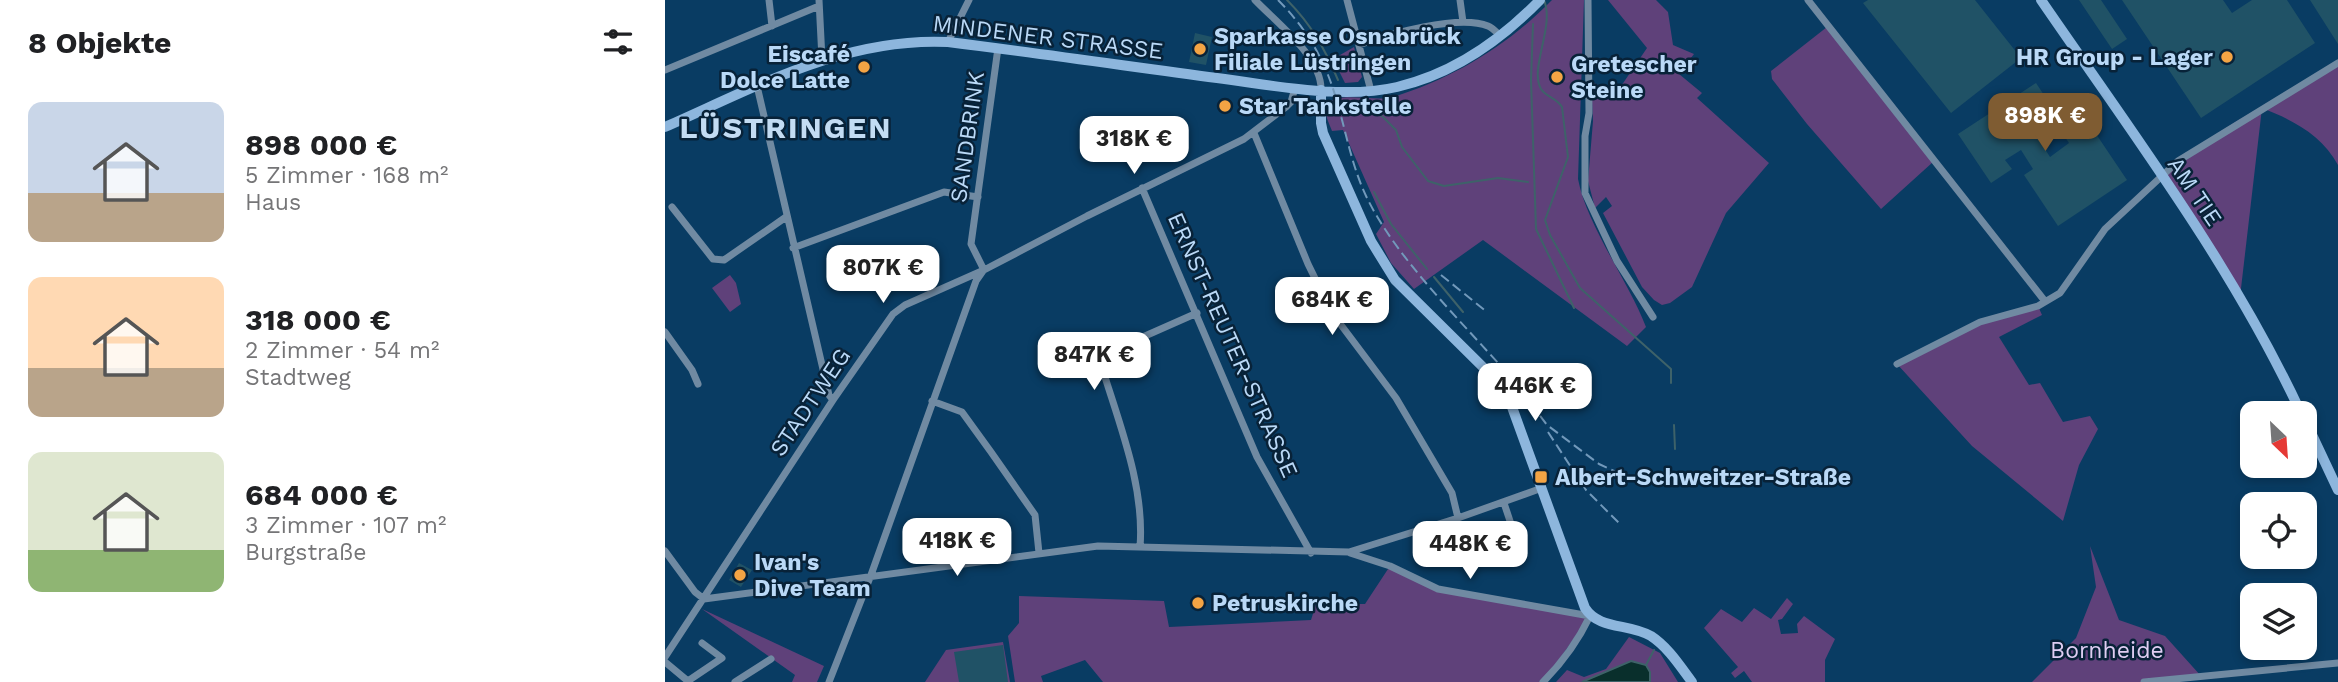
<!DOCTYPE html>
<html lang="de">
<meta charset="utf-8">
<style>
:root{--surface:#fff;--page:#f2f2f2;--text:#202124;--muted:#757577;--accent:#7f5c32}
body{margin:0;font-family:"Work Sans",sans-serif;background:var(--page);color:var(--text);height:100vh;display:flex;flex-direction:column;font-size:26px;white-space:nowrap}
*{box-sizing:border-box;margin:0}
p{font-size:23px;color:var(--muted)}
.icon{flex:none;width:38px;height:38px;fill:none;stroke:currentColor;stroke-width:2;stroke-linecap:round;stroke-linejoin:round}
.map{position:relative;flex:1;overflow:hidden}
.drawer{display:flex;flex-direction:column;background:var(--surface);width:665px}
.drawer>*{flex:none}
.needle{width:46px;rotate:155deg}
.controls{position:absolute;left:1575px;top:401px;display:grid;gap:14px}
.controls a{display:grid;place-items:center;width:77px;height:77px;border-radius:14px;background:var(--surface);box-shadow:0 4px 10px #0003;font-size:35px}
.price{position:absolute;translate:-50% -60px;padding:0 16px;border-radius:14px;background:#fff;color:#222;font-size:23px;line-height:46px;filter:drop-shadow(0 2px 4px #0008)}
.price::after{content:'';position:absolute;left:50%;top:42px;width:21px;height:16px;margin-left:-10px;background:inherit;clip-path:polygon(0 0,100% 0,50% 100%)}
.price.active{background:var(--accent);color:#fff}
ul{padding:0;list-style:none}
li{display:flex;align-items:center;gap:21px;height:175px;padding:0 28px}
li span{display:grid;place-items:center;flex:none;width:196px;height:140px;border-radius:14px;color:#555}
li>.icon{margin-inline-start:auto}
span .icon{width:84px;height:84px;fill:#fffc;stroke-width:1}
li b{font-size:30px}
h2{display:flex;justify-content:space-between;align-items:center;height:84px;padding:0 28px;font-size:30px}
main{display:flex;flex:1;min-height:0}
.map>svg:first-child{display:block}
</style>
<main>
<section class="drawer">
<h2>8 Objekte<svg class="icon" aria-label="filters" viewBox="0 0 24 24"><path d="M4 7h16M4 17h16"/><circle cx="9" cy="7" r="2"/><circle cx="15" cy="17" r="2"/></svg></h2>
<ul>
<li><span style="background:linear-gradient(#c9d6e8 65%,#b9a48a 0)"><svg class="icon" aria-label="home" viewBox="0 0 24 24"><path d="M3 11l9-7 9 7M6 9v11h12V9"/></svg></span><div><b>898 000 €</b><p>5 Zimmer · 168 m²</p><p>Haus</p></div></li>
<li><span style="background:linear-gradient(#ffd9b3 65%,#b9a48a 0)"><svg class="icon" aria-label="home" viewBox="0 0 24 24"><path d="M3 11l9-7 9 7M6 9v11h12V9"/></svg></span><div><b>318 000 €</b><p>2 Zimmer · 54 m²</p><p>Stadtweg</p></div></li>
<li><span style="background:linear-gradient(#dfe7d0 70%,#8fb573 0)"><svg class="icon" aria-label="home" viewBox="0 0 24 24"><path d="M3 11l9-7 9 7M6 9v11h12V9"/></svg></span><div><b>684 000 €</b><p>3 Zimmer · 107 m²</p><p>Burgstraße</p></div></li>
</ul>
</section>
<div class="map">
<svg width="1673" height="682" viewBox="0 0 1673 682">
<rect width="100%" height="100%" fill="#093c63"/>
<path fill="#5f417a" d="M887,0H919L913,179C922,226 963,280 981,327L962,346L818,240L749,289L726,263L711,234L719,222L678,130L667,131C664,123 656,109 665,102C677,92 712,102 728,97C789,78 843,45 887,0Z
M943,0H991L1003,12L1008,45L1029,54L1014,74L1037,93L1032,98L1104,163L1061,213L1027,287L1005,303L997,305L989,300L977,287L938,213L947,206L941,197L930,208L923,181L928,121L926,81L950,95L982,48Z
M1162,27L1268,162L1216,209L1142,124L1107,79L1106,71Z
M689,47L697,77L693,82L680,83L668,59Z
M1673,63V165C1657,135 1628,120 1597,108L1575,297L1554,260L1496,175C1547,131 1615,97 1673,63Z
M65,275L71,283L76,304L65,312L47,288Z
M1373,306L1377,315L1334,337L1364,385L1375,383L1398,422L1425,416L1433,429L1414,465L1398,521L1307,446L1232,364L1315,322Z
M1425,546L1454,620L1500,636L1536,676L1477,682H1367L1411,638L1431,587Z
M725,566L773,589L925,616L878,682H438L420,660L376,676L378,682H350L343,636L354,623V596L499,601L504,627L646,620L651,604H700Z
M1122,598L1128,604L1117,619L1113,620L1116,634L1133,633L1132,624L1139,616L1170,639L1160,660V682H1087L1079,671L1070,678L1066,673L1073,667L1039,628L1056,609L1077,622L1089,608L1106,619Z
M37,609L159,666L152,682H127L130,675Z
M964,637L995,653L1013,682H985V672L966,661L917,682H891L902,670L919,677L941,669Z
M338,642L345,682H260L281,650Z"/>
<path fill="#092f2c" stroke="#3e6269" stroke-width="2" d="M966,661L981,665L985,672V682H917Z"/>
<g fill="none" stroke-linecap="round" stroke-linejoin="round">
<path stroke="#3e6269" stroke-width="2" d="M622,0C646,24 660,49 673,80
M879,0C890,27 864,68 876,89C881,97 892,98 897,107L903,157L880,220L885,235L915,288L1006,369V383
M868,24L866,80L871,229L909,308
M692,102L718,117L731,130L737,147L763,181L779,186L833,178L863,182
M709,192L726,224L762,269
M769,277L798,312
M1009,425L1010,449
M981,665L989,650"/>
</g>
<path fill="#205266" fill-rule="evenodd" d="M1203,0H1310L1356,58L1286,113L1198,3Z
M1414,0H1436L1462,39L1447,49Z
M1457,0H1558L1567,13L1587,0H1622L1650,43L1536,118Z
M1645,0H1673V44Z
M530,33L547,37L541,65L524,62Z
M1371,83L1393,116L1402,110L1418,134L1427,128L1462,180L1393,226L1359,175L1368,169L1356,150L1340,160L1347,169L1326,183L1293,134ZM1392,125L1404,143L1385,157L1373,138Z
M74,563L87,570L76,587L64,580Z
M338,645L343,682H294L289,652Z"/>
<g fill="none" stroke-linecap="round" stroke-linejoin="round">
<path stroke="#708aa2" stroke-width="7" d="M104,0L107,26
M154,0L157,59
M590,0C612,23 657,57 656,90
M682,0L706,91
M795,0L798,22
M923,0L924,113L920,136V193L952,261L988,317
M1143,0L1379,300
M283,42L304,0
M694,45C723,34 794,14 823,26C828,28 832,33 836,36
M0,70L154,6
M92,86L164,395L168,400
M589,133L643,264L667,313L731,398L787,493L793,518
M477,188L592,457L646,553
M7,207L48,259L59,260L121,217
M128,248L279,192L313,197
M319,270L306,244L333,48
M0,332L27,370L33,384
M1232,364L1315,322L1373,306L1395,293L1440,229L1513,161L1673,63
M267,401L297,412L326,452L370,515L374,553
M839,503L852,542L851,549
M475,547C480,485 453,421 435,361L437,355L532,313
M0,551L30,592L39,599L433,546L684,552L793,518L877,488
M685,553L725,566L773,589L925,616C913,641 898,662 878,682
M0,657L168,400L228,314L240,305L319,270L422,216L579,139L621,107L626,102L630,88
M0,662L24,682
M23,681L57,658L37,643
M70,682L106,659
M164,682L206,575L311,281L318,271
M1479,682L1673,663"/>
<path stroke="#8db6dd" stroke-width="10" d="M1376,0C1468,134 1567,265 1636,413
M656,90V123L658,133L706,241L730,280L828,377L847,407L920,608C934,630 964,623 986,636C1003,647 1015,666 1027,682
M0,127C91,87 180,37 283,42C372,53 462,66 552,78C607,85 676,100 732,87C788,74 835,41 875,0
M1640,420L1673,490"/>
<path stroke="#7299bb" stroke-width="2" stroke-dasharray="10 5" stroke-linecap="butt" d="M613,0C635,22 652,47 663,75C679,115 683,159 702,198C732,259 796,321 842,373
M776,275L822,312
M848,380L882,425L934,464L964,478L1017,485
M883,432L921,490L954,523"/>
</g>
<g fill="#f4a444" stroke="#082238" stroke-width="2.5">
<circle cx="535" cy="49" r="7"/>
<circle cx="1562" cy="57" r="7"/>
<circle cx="199" cy="67" r="7"/>
<circle cx="892" cy="77" r="7"/>
<circle cx="560" cy="106" r="7"/>
<rect x="869" y="470" width="14" height="14" rx="3.5"/>
<circle cx="75" cy="575" r="7"/>
<circle cx="533" cy="603" r="7"/>
</g>
<g text-anchor="middle" stroke-width="5" stroke-linejoin="round" paint-order="stroke">
<g font-size="23" font-weight="bold" fill="#bad9f7" stroke="#082238" text-anchor="start">
<text x="549" y="44">Sparkasse Osnabrück<tspan x="549" dy="26">Filiale Lüstringen</tspan></text>
<text x="185" y="62" text-anchor="end">Eiscafé<tspan x="185" dy="26">Dolce Latte</tspan></text>
<text x="1548" y="65" text-anchor="end">HR Group - Lager</text>
<text x="906" y="72">Gretescher<tspan x="906" dy="26">Steine</tspan></text>
<text x="574" y="114">Star Tankstelle</text>
<text x="890" y="485">Albert-Schweitzer-Straße</text>
<text x="89" y="570">Ivan's<tspan x="89" dy="26">Dive Team</tspan></text>
<text x="547" y="611">Petruskirche</text>
</g>
<g font-size="23" fill="#bad9f7" stroke="#082238">
<text transform="translate(383 37) rotate(7)" y="8">MINDENER STRASSE</text>
<text transform="translate(302 137) rotate(-82)" y="8">SANDBRINK</text>
<text transform="translate(1530 191) rotate(56)" y="8">AM TIE</text>
<text transform="translate(568 345) rotate(66)" y="8">ERNST-REUTER-STRASSE</text>
<text transform="translate(145 402) rotate(-56)" y="8">STADTWEG</text>
</g>
<g font-size="23" fill="#dfcdf2" stroke="#082238">
<text x="1442" y="658">Bornheide</text>
</g>
<g font-size="30" font-weight="bold" letter-spacing="2" fill="#c3dcf3" stroke="#082238">
<text x="121" y="138">LÜSTRINGEN</text>
</g>
</g>
</svg>
<div class="controls">
<a><svg class="needle" viewBox="-14 -14 28 28"><path d="M0-13l5 13h-10z" fill="#e53935"/><path d="M0 13l5-13h-10z" fill="#757577"/></svg></a>
<a><svg class="icon" aria-label="locate" viewBox="0 0 24 24"><circle cx="12" cy="12" r="6"/><path d="M12 2v4M12 18v4M2 12h4M18 12h4"/></svg></a>
<a><svg class="icon" aria-label="layers" viewBox="0 0 24 24"><path d="M12 4l9 5-9 5-9-5zM3 14l9 5 9-5"/></svg></a>
</div>
<b class="price active" style="left:1380px;top:153px">898K €</b>
<b class="price" style="left:469px;top:176px">318K €</b>
<b class="price" style="left:218px;top:305px">807K €</b>
<b class="price" style="left:667px;top:337px">684K €</b>
<b class="price" style="left:429px;top:392px">847K €</b>
<b class="price" style="left:870px;top:423px">446K €</b>
<b class="price" style="left:292px;top:578px">418K €</b>
<b class="price" style="left:805px;top:581px">448K €</b>
</div>
</main>
